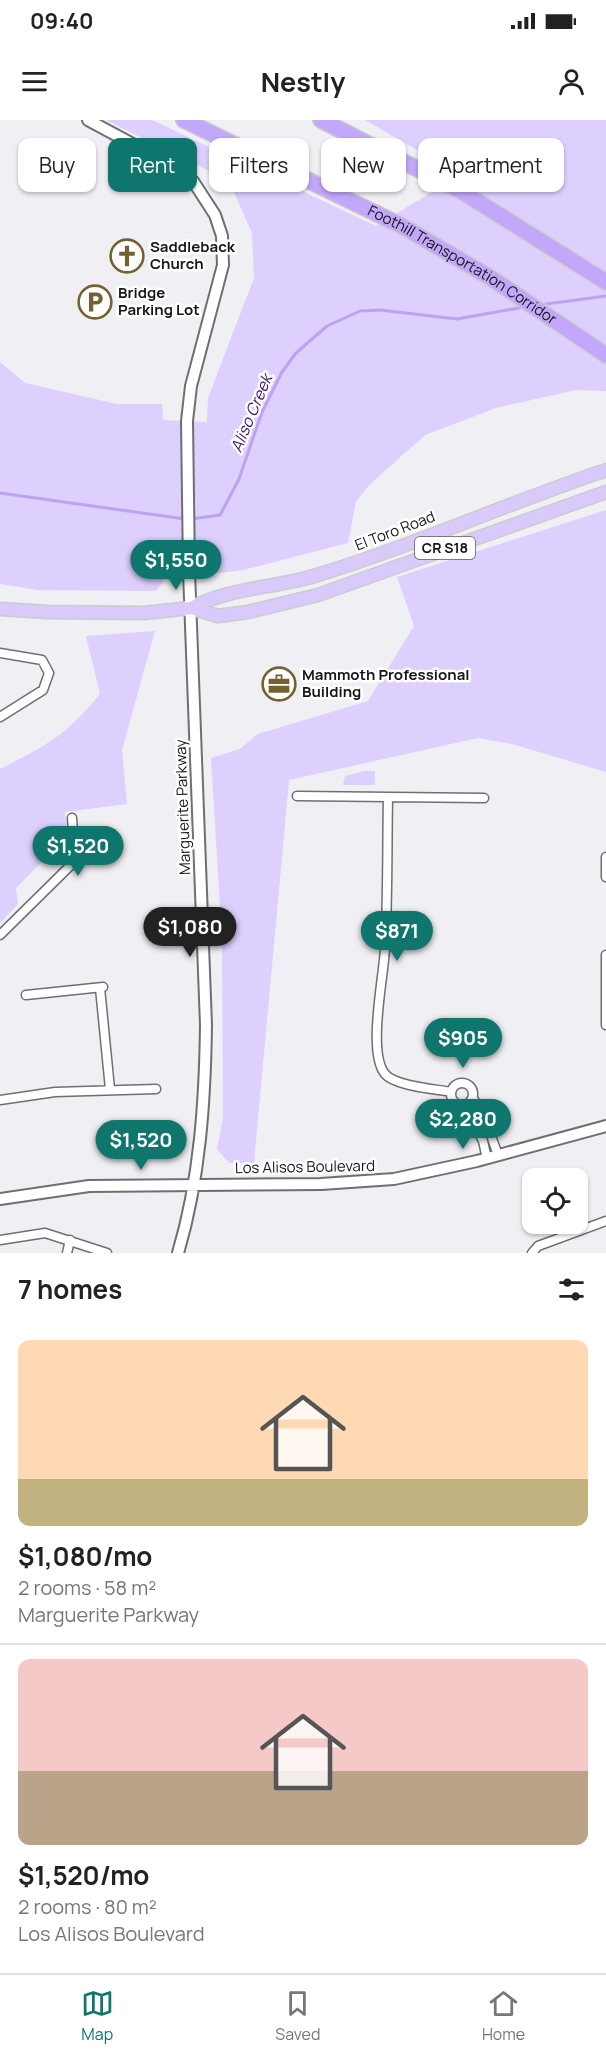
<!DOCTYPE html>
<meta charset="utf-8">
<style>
:root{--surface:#fff;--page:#f6f6f6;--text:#222;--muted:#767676;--line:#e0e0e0;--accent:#0f766e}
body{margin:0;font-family:Manrope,sans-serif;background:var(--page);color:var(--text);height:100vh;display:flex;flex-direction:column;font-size:22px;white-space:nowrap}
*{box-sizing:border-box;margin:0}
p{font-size:20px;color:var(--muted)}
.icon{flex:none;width:33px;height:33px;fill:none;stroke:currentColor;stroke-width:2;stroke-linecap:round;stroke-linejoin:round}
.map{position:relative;height:1133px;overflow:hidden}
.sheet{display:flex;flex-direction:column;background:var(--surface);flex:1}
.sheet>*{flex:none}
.top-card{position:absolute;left:18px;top:18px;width:570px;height:54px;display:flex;gap:12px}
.controls{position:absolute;left:522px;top:1048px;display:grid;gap:12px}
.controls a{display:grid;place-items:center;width:66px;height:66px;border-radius:12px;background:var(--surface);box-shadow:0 2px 4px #0004;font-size:30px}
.price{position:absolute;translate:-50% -51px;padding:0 14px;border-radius:21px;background:var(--accent);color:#fff;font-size:20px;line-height:39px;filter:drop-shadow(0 2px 3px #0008)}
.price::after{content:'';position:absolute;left:50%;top:36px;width:18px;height:14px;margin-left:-9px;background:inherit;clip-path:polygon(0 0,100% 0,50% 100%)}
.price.active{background:#222;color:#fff}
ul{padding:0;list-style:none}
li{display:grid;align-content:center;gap:12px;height:318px;padding:0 18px}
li+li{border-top:2px solid var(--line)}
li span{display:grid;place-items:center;height:186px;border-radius:12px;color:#555}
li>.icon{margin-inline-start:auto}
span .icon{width:108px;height:108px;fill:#fffc;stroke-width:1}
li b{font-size:26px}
h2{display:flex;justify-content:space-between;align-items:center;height:72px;padding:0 18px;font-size:26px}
.chip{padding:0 21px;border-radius:12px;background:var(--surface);box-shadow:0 2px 4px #0004;font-size:21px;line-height:54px}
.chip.active{background:var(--accent);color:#fff}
.status{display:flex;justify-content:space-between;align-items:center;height:42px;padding:0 30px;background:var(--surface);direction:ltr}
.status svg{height:16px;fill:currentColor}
header{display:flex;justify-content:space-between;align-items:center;height:78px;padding:0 18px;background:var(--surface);font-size:27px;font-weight:700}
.dock{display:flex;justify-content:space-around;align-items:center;height:84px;border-top:2px solid var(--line);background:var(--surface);font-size:16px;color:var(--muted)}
.dock a{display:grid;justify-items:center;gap:3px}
.dock .active{color:var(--accent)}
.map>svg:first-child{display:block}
</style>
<div class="status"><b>09:40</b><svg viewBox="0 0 49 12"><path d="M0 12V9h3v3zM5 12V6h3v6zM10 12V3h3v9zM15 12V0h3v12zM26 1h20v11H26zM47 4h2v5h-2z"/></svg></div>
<header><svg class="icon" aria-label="menu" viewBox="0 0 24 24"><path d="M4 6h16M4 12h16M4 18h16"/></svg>Nestly<svg class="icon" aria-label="person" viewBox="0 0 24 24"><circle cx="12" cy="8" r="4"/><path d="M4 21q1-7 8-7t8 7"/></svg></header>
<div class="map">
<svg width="606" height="1133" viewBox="0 0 606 1133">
<rect width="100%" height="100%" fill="#f0eff4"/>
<path fill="#ddcffe" d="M106,0H152L376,106L460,55L365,0H606V271L576,270L496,288L425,315L369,365L356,382L348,423L243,450L211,454L164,450V460L156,471L38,470L0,464V242L25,263L117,284H162L163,300L207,302L208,278L254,158L252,113L229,61Z
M606,390V652L512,624L478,618L289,660L254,1043H229L217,1029L223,997L222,820L211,638L240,629L258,614L368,581L414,506L397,457Z
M155,511L122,630L127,684L65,692L67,716L16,768L18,784L0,803V649C47,625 66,616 100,574L86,516Z
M364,651H375V665H343L345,656Z"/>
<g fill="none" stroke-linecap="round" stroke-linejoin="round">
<path stroke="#bca2f3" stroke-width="3" d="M539,185L606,176
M0,373L185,399
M191,399L220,395L239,359L262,292L282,252L296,233L327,206L360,191L380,190L457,199L524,187"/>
<g stroke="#6f6e72" stroke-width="11">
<path id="minor" d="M0,533L42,540L49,553L43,570L0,597
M297,676L484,678
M388,677C387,727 388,778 385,828C384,856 367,932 385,954C395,966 435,969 451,972
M606,737V757
M0,815L75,741L72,698
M606,835V905
M100,868L110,969
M26,875L103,867
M451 974a11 11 0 1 1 22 0a11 11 0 1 1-22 0Z
M473,978L485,999L498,1035
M0,980L55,972L156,969
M464,985L483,1021L487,1039
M0,1120L45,1113L107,1133
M67,1133L70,1120
M532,1133L538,1126L606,1101"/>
</g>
<g stroke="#6f6e72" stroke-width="14">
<path id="secondary" d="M88,0L179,49L193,61L215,95L222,116L223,145L191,266L187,301L189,452L206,905C205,981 200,1059 178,1133
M0,1079L89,1066L321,1064L394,1059L477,1041L606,1006"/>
</g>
<g stroke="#ccc" stroke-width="15">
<path id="primary" d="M191,488C228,468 274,468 314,456C413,426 508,383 606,350
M0,489L47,492L144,493L191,488L218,496L248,492L318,475L606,372"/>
</g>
<g stroke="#ccc" stroke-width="18">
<g id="motorway">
<path id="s1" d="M184,0L402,106L491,158L606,235"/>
<path d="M321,0L461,71L606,162"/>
</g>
</g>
<use href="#minor" stroke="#fff" stroke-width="8"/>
<use href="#secondary" stroke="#fff" stroke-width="10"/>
<use href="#primary" stroke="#dacafc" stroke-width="12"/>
<use href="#motorway" stroke="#c2a7fa" stroke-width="15"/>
</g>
<defs>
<g id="church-ring" transform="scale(1.725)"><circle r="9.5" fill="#fff" stroke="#756130" stroke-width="1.5"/><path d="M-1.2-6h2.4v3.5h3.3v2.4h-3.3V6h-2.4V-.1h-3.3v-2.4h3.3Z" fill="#756130"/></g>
<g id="parking-ring" transform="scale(1.725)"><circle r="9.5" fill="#fff" stroke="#756130" stroke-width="1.5"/><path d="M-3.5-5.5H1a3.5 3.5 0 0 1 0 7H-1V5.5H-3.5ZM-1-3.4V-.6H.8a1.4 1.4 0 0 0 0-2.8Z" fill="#756130"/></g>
<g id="office-ring" transform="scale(1.725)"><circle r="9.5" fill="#fff" stroke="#756130" stroke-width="1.5"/><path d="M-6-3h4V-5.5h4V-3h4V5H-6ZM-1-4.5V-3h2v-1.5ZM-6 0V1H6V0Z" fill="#756130"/></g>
</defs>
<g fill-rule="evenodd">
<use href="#church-ring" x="127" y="136"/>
<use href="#parking-ring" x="95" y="182"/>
<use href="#office-ring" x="279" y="564"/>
</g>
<g text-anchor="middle" stroke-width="5" stroke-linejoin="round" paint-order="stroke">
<rect fill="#fff" stroke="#5c5c5d" stroke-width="1.5" x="415" y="417" width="60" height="22" rx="4.5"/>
<g font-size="14" font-weight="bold" fill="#161618">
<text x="445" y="433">CR S18</text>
</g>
<g font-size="15" font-weight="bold" fill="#161618" stroke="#fff" text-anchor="start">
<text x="150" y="132">Saddleback<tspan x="150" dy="17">Church</tspan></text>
<text x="118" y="178">Bridge<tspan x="118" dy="17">Parking Lot</tspan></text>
<text x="302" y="560">Mammoth Professional<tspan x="302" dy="17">Building</tspan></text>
</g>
<g font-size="15" fill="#161618" stroke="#fff">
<text dy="5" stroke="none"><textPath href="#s1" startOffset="314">Foothill Transportation Corridor</textPath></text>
<text transform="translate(395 411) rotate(-21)" y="5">El Toro Road</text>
<text transform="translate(183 687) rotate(-92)" y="5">Marguerite Parkway</text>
<text transform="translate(305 1047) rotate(-1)" y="5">Los Alisos Boulevard</text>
</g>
<g font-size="16" font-style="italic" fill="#3d106e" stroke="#fff">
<text transform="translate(251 293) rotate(-67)" y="6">Aliso Creek</text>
</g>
</g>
</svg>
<div class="controls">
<a><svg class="icon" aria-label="locate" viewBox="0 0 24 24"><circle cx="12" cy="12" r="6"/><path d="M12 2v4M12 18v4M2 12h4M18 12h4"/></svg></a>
</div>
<b class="price" style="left:176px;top:471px">$1,550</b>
<b class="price" style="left:78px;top:757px">$1,520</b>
<b class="price active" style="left:190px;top:838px">$1,080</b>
<b class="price" style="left:397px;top:842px">$871</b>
<b class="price" style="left:463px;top:949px">$905</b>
<b class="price" style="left:463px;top:1030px">$2,280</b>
<b class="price" style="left:141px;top:1051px">$1,520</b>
<div class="top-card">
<a class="chip">Buy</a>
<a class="chip active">Rent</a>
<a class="chip">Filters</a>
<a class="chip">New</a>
<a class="chip">Apartment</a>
</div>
</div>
<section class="sheet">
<h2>7 homes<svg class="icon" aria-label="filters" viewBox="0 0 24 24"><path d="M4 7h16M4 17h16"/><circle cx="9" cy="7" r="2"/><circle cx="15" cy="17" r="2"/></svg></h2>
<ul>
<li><span style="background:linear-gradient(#ffd9b3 75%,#c2b280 0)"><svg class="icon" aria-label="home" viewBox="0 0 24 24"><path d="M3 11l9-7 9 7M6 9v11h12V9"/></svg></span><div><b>$1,080/mo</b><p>2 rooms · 58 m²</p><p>Marguerite Parkway</p></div></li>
<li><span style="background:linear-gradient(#f6c9c9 60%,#b9a48a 0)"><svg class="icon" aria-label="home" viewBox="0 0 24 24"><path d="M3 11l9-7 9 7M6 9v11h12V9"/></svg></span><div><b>$1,520/mo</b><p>2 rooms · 80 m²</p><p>Los Alisos Boulevard</p></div></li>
</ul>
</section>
<nav class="dock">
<a class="active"><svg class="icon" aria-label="map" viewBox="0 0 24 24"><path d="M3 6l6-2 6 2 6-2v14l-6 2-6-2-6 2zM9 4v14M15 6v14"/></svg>Map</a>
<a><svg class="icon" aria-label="saved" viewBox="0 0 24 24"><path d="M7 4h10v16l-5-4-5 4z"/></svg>Saved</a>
<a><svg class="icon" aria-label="home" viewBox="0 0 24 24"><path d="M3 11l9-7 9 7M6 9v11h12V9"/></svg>Home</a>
</nav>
